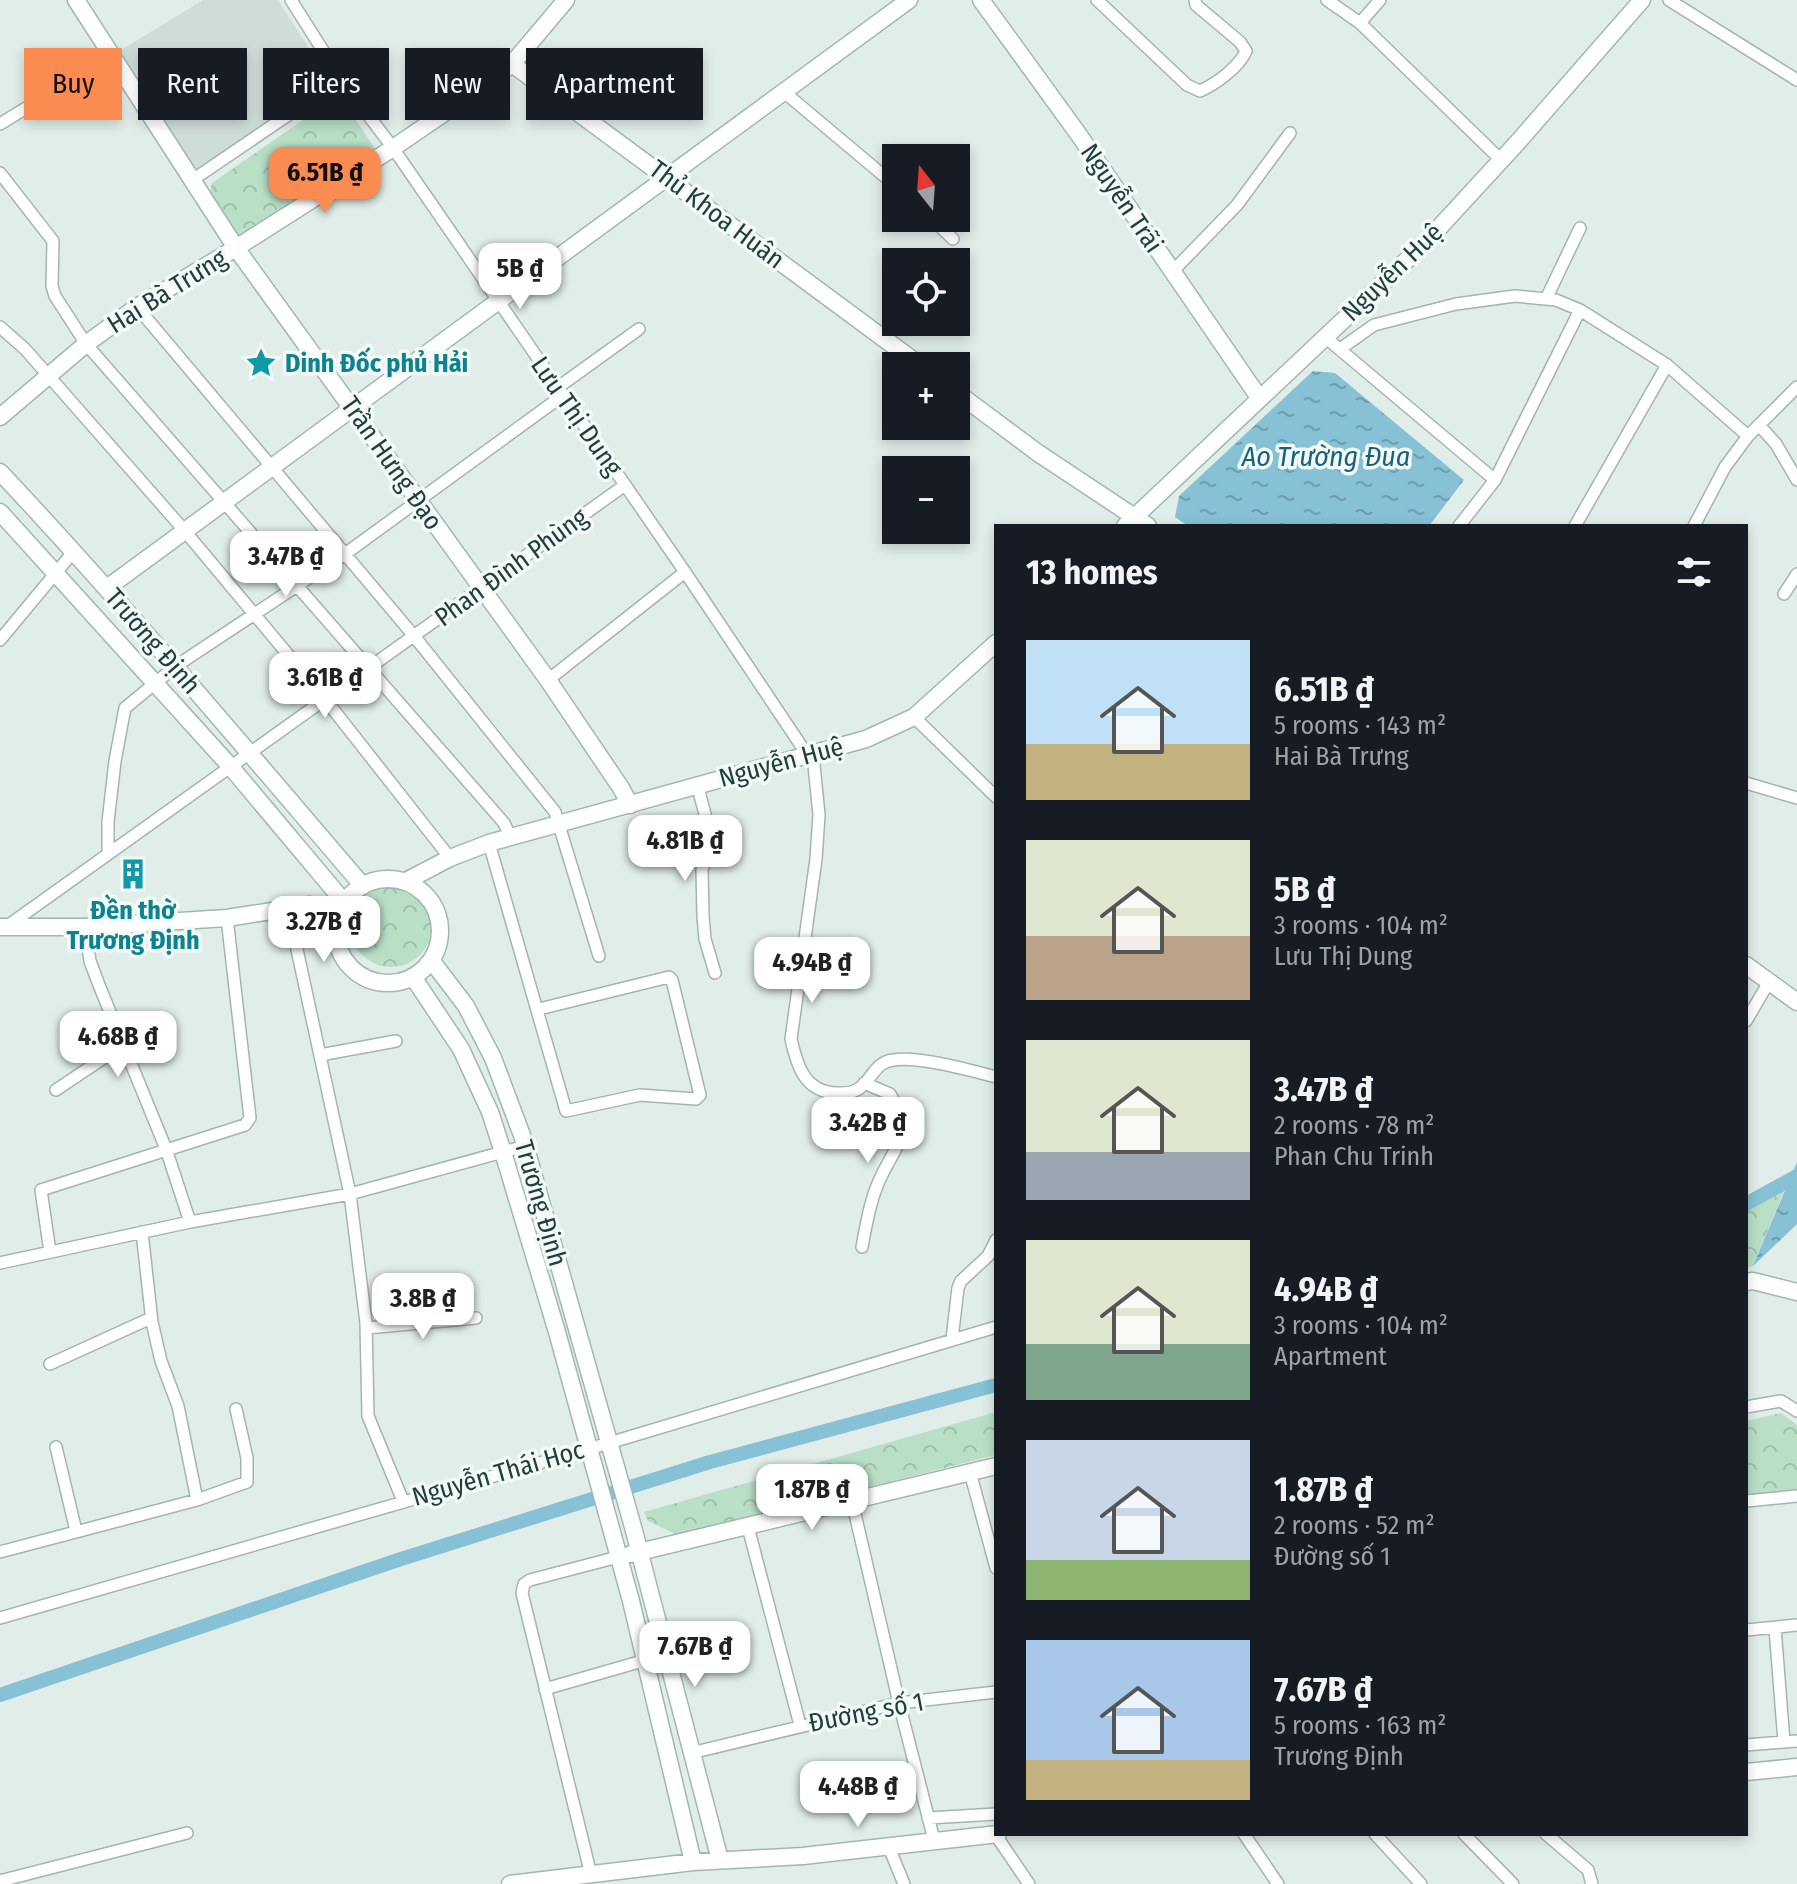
<!DOCTYPE html>
<meta charset="utf-8">
<style>
:root{--surface:#171b24;--page:#242831;--text:#f1f3f6;--muted:#9ea1a6;--accent:#fa8c52}
body{margin:0;font-family:"Fira Sans Condensed",sans-serif;background:var(--page);color:var(--text);height:100vh;display:flex;flex-direction:column;font-size:30px;white-space:nowrap}
*{box-sizing:border-box;margin:0}
p{font-size:26px;color:var(--muted)}
.icon{flex:none;width:44px;height:44px;fill:none;stroke:currentColor;stroke-width:2;stroke-linecap:round;stroke-linejoin:round}
.map{position:relative;flex:1;overflow:hidden}
.details{position:absolute;left:994px;top:524px;width:754px;height:1312px;display:flex;flex-direction:column;background:var(--surface);border-radius:0px;box-shadow:0 4px 12px #0003}
.details>*{flex:none}
.top-card{position:absolute;left:24px;top:48px;width:760px;height:72px;display:flex;gap:16px}
.needle{width:52px;rotate:343deg}
.fabs{position:absolute;left:882px;top:144px;display:grid;gap:16px}
.fabs a{display:grid;place-items:center;width:88px;height:88px;border-radius:0px;background:var(--surface);box-shadow:0 4px 12px #0003;font-size:40px}
.price{position:absolute;translate:-50% -68px;padding:0 18px;border-radius:16px;background:#fff;color:#222;font-size:26px;line-height:52px;filter:drop-shadow(0 2px 4px #0008)}
.price::after{content:'';position:absolute;left:50%;top:48px;width:24px;height:18px;margin-left:-12px;background:inherit;clip-path:polygon(0 0,100% 0,50% 100%)}
.price.active{background:var(--accent);color:#111}
ul{padding:0;list-style:none}
li{display:flex;align-items:center;gap:24px;height:200px;padding:0 32px}
li span{display:grid;place-items:center;flex:none;width:224px;height:160px;border-radius:0px;color:#555}
li>.icon{margin-inline-start:auto}
span .icon{width:96px;height:96px;fill:#fffc;stroke-width:1}
li b{font-size:34px}
h2{display:flex;justify-content:space-between;align-items:center;height:96px;padding:0 32px;font-size:34px}
.pill{padding:0 28px;border-radius:0px;background:var(--surface);box-shadow:0 4px 12px #0003;font-size:28px;line-height:72px}
.pill.active{background:var(--accent);color:#111}
.map>svg:first-child{display:block}
</style>
<div class="map">
<svg width="1797" height="1884" viewBox="0 0 1797 1884">
<defs>
<pattern id="park-crowns" width="20" height="18" patternUnits="userSpaceOnUse" patternTransform="scale(2)"><rect width="20" height="18" fill="#b9dfc7"/><path d="M2 6a3 3 0 1 1 6 0M12 15a3 3 0 1 1 6 0" fill="none" stroke="#9fc0ac"/></pattern>
<pattern id="water-ripples" width="26" height="14" patternUnits="userSpaceOnUse" patternTransform="scale(2)"><rect width="26" height="14" fill="#86c1d5"/><path d="M2 4q2-2 4 0t4 0M15 11q2-2 4 0t4 0" fill="none" stroke="#6d9eae"/></pattern>
</defs>
<rect width="100%" height="100%" fill="#e1ede9"/>
<path fill="#cfddd8" d="M203,0H278L331,82L198,176L118,52Z"/>
<path fill="url(#park-crowns)" d="M329,102L345,104L374,147L369,164L247,240L235,237L209,196L212,183Z
M350 926a41 41 0 1 1 82 0a41 41 0 1 1-82 0Z
M1789,1179L1753,1266L1746,1268V1212Z
M996,1412V1455L677,1535L648,1521L644,1512Z
M1781,1413L1797,1425V1493L1746,1498V1421Z"/>
<path fill="url(#water-ripples)" d="M1313,371L1335,373L1464,480L1429,526H1188L1175,517L1179,496Z
M1797,1162V1224L1753,1266Z"/>
<g fill="none" stroke-linecap="round" stroke-linejoin="round">
<path stroke="#86c1d5" stroke-width="14" d="M1746,1204L1797,1176
M0,1695L401,1559L710,1462L996,1385"/>
<g stroke="#a3b5b1" stroke-width="14">
<path id="street" d="M291,0L341,79L393,148L685,572L814,765L819,815L816,859L791,1039C797,1066 805,1093 838,1093C847,1093 854,1093 861,1087C873,1077 876,1062 893,1060C919,1056 970,1070 996,1077
M1097,0L1187,85L1200,91C1216,84 1239,67 1246,51L1240,42L1196,5L1195,0
M1327,0L1360,23L1501,160
M1669,0L1797,80
M1360,23L1380,0
M784,92L896,186
M0,124L111,56
M0,173L53,241L52,286L55,296L86,344L504,823L511,838
M191,181L341,79
M931,218L953,239
M1172,272L1237,205L1290,133
M1546,299L1580,228
M137,307L414,636L555,812L599,956
M1580,310L1667,365L1748,436L1725,467L1694,526
M0,327L25,349L184,530L325,699L450,858
M1325,337L1495,480
M1340,349L1374,325L1456,304L1515,296L1556,300L1580,310L1495,480L1459,526
M557,388L639,329
M1759,425L1776,444L1797,480
M1748,436L1797,387
M1575,526L1667,365
M1784,594L1797,574
M0,640L74,551
M548,680L685,572
M914,717L996,797
M1746,783L1797,798
M697,784L711,837L709,854L702,869L703,916L705,939L715,973
M489,843L566,1111L640,1095L696,1099L700,1095L672,980L669,977L539,1009
M108,854V822L115,761L125,708L176,666L345,554L562,396
M288,908L350,1194L366,1323L368,1416L403,1501
M6,927L625,485
M85,927L90,961L99,985L166,1149L190,1222
M1746,1021L1769,982
M320,1055L396,1041
M56,1090L123,1045
M142,1232L152,1322L161,1361L178,1406L197,1500
M862,1247C866,1226 869,1205 877,1186C891,1149 916,1137 890,1094L864,1083
M50,1252L41,1190L245,1125L250,1118L227,918
M0,1263L190,1222L350,1194L525,1146
M366,1328L476,1318
M952,1339L958,1288L961,1281L988,1256L996,1240
M50,1364L151,1318
M1746,1407L1781,1401L1797,1411
M56,1447L76,1531
M970,1472L996,1568
M852,1501L899,1703L934,1840
M1746,1501L1797,1496
M748,1527L800,1725
M0,1552L197,1500L247,1482V1458L236,1409
M0,1618L609,1443L996,1327
M1775,1628L1784,1742
M1746,1630L1797,1625
M545,1689L646,1660
M1746,1745L1797,1741
M691,1753L899,1703L996,1692
M928,1818L996,1814
M995,1834L1029,1884
M1244,1834L1278,1884
M1375,1834L1421,1884
M1464,1834L1513,1884
M1546,1834L1588,1870L1592,1884
M888,1845L904,1884
M591,1875L522,1593L524,1584L530,1580L618,1557
M0,1881L187,1833"/>
</g>
<g stroke="#9fb9b2" stroke-width="19">
<path id="secondary" d="M76,0L236,248L548,680L621,788L630,805
M981,0L1079,135L1260,399
M512,64L921,366
M956,392L1038,453L1148,526
M0,417L86,344L137,307L236,248L393,148L478,90L512,64L566,0
M0,472C126,606 243,746 363,886
M0,512L230,766L344,902
M1125,526L1425,243L1517,143L1642,0
M107,588L909,0
M336 931a52 52 0 1 1 104 0a52 52 0 1 1-104 0Z
M406,881L450,858L489,843L866,739L914,717L996,643
M0,927H85L227,918L310,905L340,911
M431,960L466,1006L493,1058L523,1138L633,1527L720,1860
M1746,965L1797,1002
M413,977L461,1049L490,1112L503,1152L557,1332L631,1601L693,1862
M1746,1282L1753,1281L1797,1292
M631,1554L996,1466
M1746,1772L1797,1767
M510,1884L693,1862L803,1856L998,1834"/>
</g>
<use href="#street" stroke="#fff" stroke-width="11"/>
<use href="#secondary" stroke="#fff" stroke-width="16"/>
</g>
<defs>
<g id="sight-bare" transform="scale(2.4)"><path d="M0-6L1.8-2.2L6-1.7L2.9 1.2L3.7 5.4L0 3.3L-3.7 5.4L-2.9 1.2L-6-1.7L-1.8-2.2Z" fill="#0f9aa8" stroke="#f2f9f6" stroke-width="2.5" paint-order="stroke"/></g>
<g id="building-bare" transform="scale(2.4)"><path d="M-4-6H4V6H1V3H-1V6H-4ZM-2.5-4.3h1.7v1.8h-1.7ZM.8-4.3h1.7v1.8H.8ZM-2.5-1h1.7V.8h-1.7ZM.8-1h1.7V.8H.8Z" fill="#0f9aa8" stroke="#f2f9f6" stroke-width="2.5" paint-order="stroke"/></g>
</defs>
<g fill-rule="evenodd">
<use href="#sight-bare" x="261" y="363"/>
<use href="#building-bare" x="133" y="874"/>
</g>
<g text-anchor="middle" stroke-width="7" stroke-linejoin="round" paint-order="stroke">
<g font-size="26" fill="#203f3a" stroke="#f2f9f6">
<text transform="translate(1122 198) rotate(56)" y="9">Nguyễn Trãi</text>
<text transform="translate(717 214) rotate(37)" y="9">Thủ Khoa Huân</text>
<text transform="translate(1392 272) rotate(-44)" y="9">Nguyễn Huệ</text>
<text transform="translate(167 291) rotate(-32)" y="9">Hai Bà Trưng</text>
<text transform="translate(577 416) rotate(55)" y="9">Lưu Thị Dung</text>
<text transform="translate(392 463) rotate(55)" y="9">Trần Hưng Đạo</text>
<text transform="translate(511 567) rotate(-36)" y="9">Phan Đình Phùng</text>
<text transform="translate(153 641) rotate(49)" y="9">Trương Định</text>
<text transform="translate(781 762) rotate(-15)" y="9">Nguyễn Huệ</text>
<text transform="translate(541 1203) rotate(74)" y="9">Trương Định</text>
<text transform="translate(498 1473) rotate(-16)" y="9">Nguyễn Thái Học</text>
<text transform="translate(866 1712) rotate(-11)" y="9">Đường số 1</text>
</g>
<g font-size="26" font-weight="bold" fill="#0d838f" stroke="#f2f9f6" text-anchor="start">
<text x="285" y="372">Dinh Đốc phủ Hải</text>
<text x="133" y="919" text-anchor="middle">Đền thờ<tspan x="133" dy="30">Trương Định</tspan></text>
</g>
<g font-size="28" font-style="italic" fill="#17627e" stroke="#f2f9f6">
<text x="1326" y="466">Ao Trường Đua</text>
</g>
</g>
</svg>
<div class="fabs">
<a><svg class="needle" viewBox="-14 -14 28 28"><path d="M0-13l5 13h-10z" fill="#e53935"/><path d="M0 13l5-13h-10z" fill="#9ea1a6"/></svg></a>
<a><svg class="icon" aria-label="locate" viewBox="0 0 24 24"><circle cx="12" cy="12" r="6"/><path d="M12 2v4M12 18v4M2 12h4M18 12h4"/></svg></a>
<a>+</a>
<a>−</a>
</div>
<b class="price active" style="left:325px;top:215px">6.51B ₫</b>
<b class="price" style="left:520px;top:311px">5B ₫</b>
<b class="price" style="left:286px;top:599px">3.47B ₫</b>
<b class="price" style="left:325px;top:720px">3.61B ₫</b>
<b class="price" style="left:685px;top:883px">4.81B ₫</b>
<b class="price" style="left:324px;top:964px">3.27B ₫</b>
<b class="price" style="left:812px;top:1005px">4.94B ₫</b>
<b class="price" style="left:118px;top:1079px">4.68B ₫</b>
<b class="price" style="left:868px;top:1165px">3.42B ₫</b>
<b class="price" style="left:423px;top:1341px">3.8B ₫</b>
<b class="price" style="left:812px;top:1532px">1.87B ₫</b>
<b class="price" style="left:695px;top:1689px">7.67B ₫</b>
<b class="price" style="left:858px;top:1829px">4.48B ₫</b>
<div class="top-card">
<a class="pill active">Buy</a>
<a class="pill">Rent</a>
<a class="pill">Filters</a>
<a class="pill">New</a>
<a class="pill">Apartment</a>
</div>
<section class="details">
<h2>13 homes<svg class="icon" aria-label="filters" viewBox="0 0 24 24"><path d="M4 7h16M4 17h16"/><circle cx="9" cy="7" r="2"/><circle cx="15" cy="17" r="2"/></svg></h2>
<ul>
<li><span style="background:linear-gradient(#bfe0f5 65%,#c2b280 0)"><svg class="icon" aria-label="home" viewBox="0 0 24 24"><path d="M3 11l9-7 9 7M6 9v11h12V9"/></svg></span><div><b>6.51B ₫</b><p>5 rooms · 143 m²</p><p>Hai Bà Trưng</p></div></li>
<li><span style="background:linear-gradient(#dfe7d0 60%,#b9a48a 0)"><svg class="icon" aria-label="home" viewBox="0 0 24 24"><path d="M3 11l9-7 9 7M6 9v11h12V9"/></svg></span><div><b>5B ₫</b><p>3 rooms · 104 m²</p><p>Lưu Thị Dung</p></div></li>
<li><span style="background:linear-gradient(#dfe7d0 70%,#9aa5b1 0)"><svg class="icon" aria-label="home" viewBox="0 0 24 24"><path d="M3 11l9-7 9 7M6 9v11h12V9"/></svg></span><div><b>3.47B ₫</b><p>2 rooms · 78 m²</p><p>Phan Chu Trinh</p></div></li>
<li><span style="background:linear-gradient(#dfe7d0 65%,#7fa58c 0)"><svg class="icon" aria-label="home" viewBox="0 0 24 24"><path d="M3 11l9-7 9 7M6 9v11h12V9"/></svg></span><div><b>4.94B ₫</b><p>3 rooms · 104 m²</p><p>Apartment</p></div></li>
<li><span style="background:linear-gradient(#c9d6e8 75%,#8fb573 0)"><svg class="icon" aria-label="home" viewBox="0 0 24 24"><path d="M3 11l9-7 9 7M6 9v11h12V9"/></svg></span><div><b>1.87B ₫</b><p>2 rooms · 52 m²</p><p>Đường số 1</p></div></li>
<li><span style="background:linear-gradient(#a9c7e8 75%,#c2b280 0)"><svg class="icon" aria-label="home" viewBox="0 0 24 24"><path d="M3 11l9-7 9 7M6 9v11h12V9"/></svg></span><div><b>7.67B ₫</b><p>5 rooms · 163 m²</p><p>Trương Định</p></div></li>
</ul>
</section>
</div>
